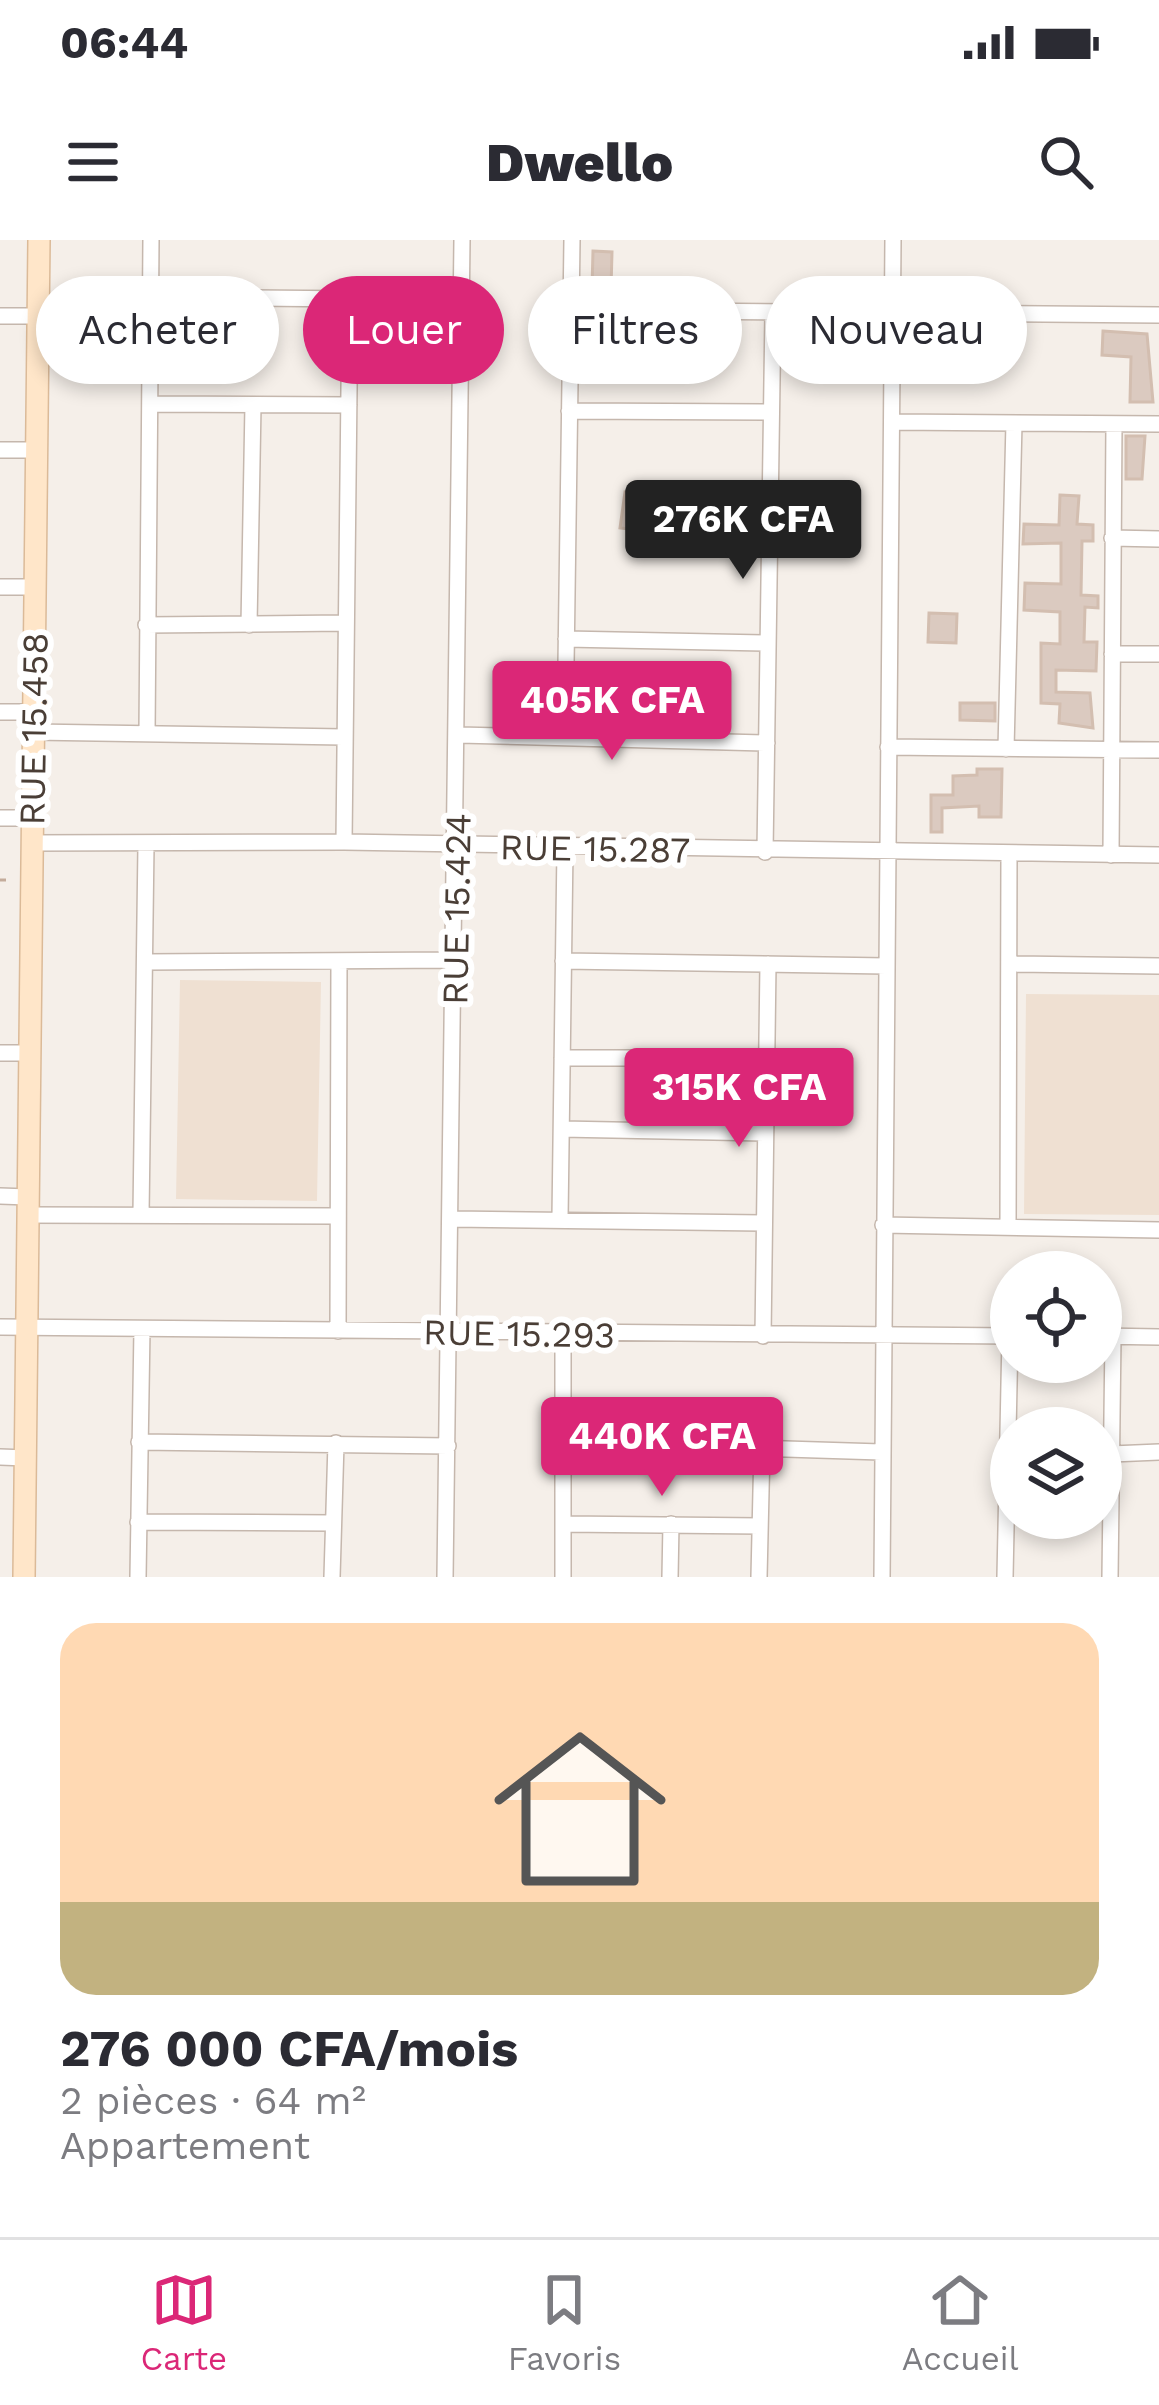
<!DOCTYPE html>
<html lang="fr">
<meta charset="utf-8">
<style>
:root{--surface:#fff;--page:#f7f7f7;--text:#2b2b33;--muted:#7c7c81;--line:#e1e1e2;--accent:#db2777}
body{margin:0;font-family:"Work Sans",sans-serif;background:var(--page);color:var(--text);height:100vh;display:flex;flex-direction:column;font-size:45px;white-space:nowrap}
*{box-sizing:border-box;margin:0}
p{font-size:39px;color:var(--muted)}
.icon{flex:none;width:66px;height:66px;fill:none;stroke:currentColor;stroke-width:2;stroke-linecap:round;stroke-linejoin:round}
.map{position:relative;height:1337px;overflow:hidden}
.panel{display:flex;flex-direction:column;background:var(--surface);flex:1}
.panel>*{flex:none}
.banner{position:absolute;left:36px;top:36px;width:1089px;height:108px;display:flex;gap:24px}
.tools{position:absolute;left:990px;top:1011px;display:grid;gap:24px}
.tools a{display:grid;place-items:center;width:132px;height:132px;border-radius:50%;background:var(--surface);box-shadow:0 6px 18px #0003;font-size:60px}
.price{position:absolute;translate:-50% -102px;padding:0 27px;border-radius:12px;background:var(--accent);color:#fff;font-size:39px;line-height:78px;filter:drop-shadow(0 3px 6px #0008)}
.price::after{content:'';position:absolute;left:50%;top:72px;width:36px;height:27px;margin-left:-18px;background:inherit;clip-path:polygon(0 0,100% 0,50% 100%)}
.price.active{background:#222;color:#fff}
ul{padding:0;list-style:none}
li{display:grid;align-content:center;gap:24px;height:636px;padding:0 60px}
li span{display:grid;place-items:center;height:372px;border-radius:36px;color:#555}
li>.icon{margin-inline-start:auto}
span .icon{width:216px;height:216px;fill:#fffc;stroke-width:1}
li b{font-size:51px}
.chip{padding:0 42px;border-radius:54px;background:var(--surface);box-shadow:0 6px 18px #0003;font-size:42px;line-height:108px}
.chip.active{background:var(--accent);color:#fff}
.status{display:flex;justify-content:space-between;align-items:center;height:84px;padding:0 60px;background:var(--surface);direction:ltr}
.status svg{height:33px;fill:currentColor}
header{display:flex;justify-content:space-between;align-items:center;height:156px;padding:0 60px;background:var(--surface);font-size:54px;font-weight:800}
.tabs{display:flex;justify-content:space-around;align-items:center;height:168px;border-top:3px solid var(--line);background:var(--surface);font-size:33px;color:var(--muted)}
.tabs a{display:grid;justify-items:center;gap:6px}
.tabs .active{color:var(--accent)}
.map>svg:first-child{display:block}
</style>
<div class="status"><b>06:44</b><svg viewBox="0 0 49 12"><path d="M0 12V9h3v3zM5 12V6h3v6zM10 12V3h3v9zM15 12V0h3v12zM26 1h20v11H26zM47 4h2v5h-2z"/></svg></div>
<header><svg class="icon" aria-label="menu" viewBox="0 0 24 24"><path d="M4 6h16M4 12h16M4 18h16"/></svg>Dwello<svg class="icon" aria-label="search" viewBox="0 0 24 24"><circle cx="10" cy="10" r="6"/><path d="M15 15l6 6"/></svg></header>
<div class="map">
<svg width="1159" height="1337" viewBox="0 0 1159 1337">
<rect width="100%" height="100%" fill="#f5efe9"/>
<path fill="#efe0d2" d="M180,740L321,742L317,961L176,959Z
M1026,754L1159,755V975L1024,974Z"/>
<path fill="#dbcac0" stroke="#d3beb0" stroke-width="3" d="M593,11L612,12L611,49L592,48Z
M1103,91L1147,94L1153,162H1130L1131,117L1102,115Z
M1126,196H1145L1142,239H1126Z
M625,252L643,254L638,290L620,288Z
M1060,255L1079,256L1077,284L1093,285V301H1082L1081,355L1098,356V368L1085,367L1084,402H1097L1096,431L1056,430V452L1090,453L1093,488L1059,483L1060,464L1041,463V403L1060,404V372L1024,370L1025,343L1061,344V303L1023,304L1024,284L1059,285Z
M929,373L957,374L956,403L928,402Z
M960,463H995V481L960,480Z
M977,529H1002L1001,577H979V566L942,568V592H931V555H953V536L977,535Z"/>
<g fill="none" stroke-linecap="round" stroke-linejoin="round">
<g stroke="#c5b7ad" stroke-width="18">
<path id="street" d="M152,57L462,60
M570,70L1159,75
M0,76H39
M151,164L349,165
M569,171L771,172
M892,182L1159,184
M0,210H38
M1112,298L1159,299
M0,347H36
M146,385L344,383
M249,385L253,165
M566,399L768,403
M1112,414H1159
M0,472H34
M33,492L343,497
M147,493L151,0
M459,495L767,503
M565,495L572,0
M888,507L1159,510
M1006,509L1014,183
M0,578H32
M344,602L350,59
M32,603L344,602L1159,615
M765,612L773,72
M1111,615L1114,184
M563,721L886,726
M147,722L454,720
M1011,724L1159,726
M0,813H29
M562,818H766
M562,889L765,893
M0,956L28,957
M141,974L146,605
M28,975L337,976
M560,978L565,608
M452,979L762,983
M883,985L1159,990
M1008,987L1009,614
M0,1087L1011,1096
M338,1091L339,721
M563,1094V1337
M763,1096L768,724
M1101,1096L1159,1097
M139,1202L448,1206
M562,1202L881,1212
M1112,1214L1159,1212
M0,1217L26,1218
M138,1282L332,1283
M564,1284L760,1286
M138,1337L142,1089
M332,1337L336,1203
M445,1337L462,0
M670,1337L671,1284
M759,1337L762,1208
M882,1337L893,0
M1005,1337L1010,1096
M1110,1337L1113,1096"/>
</g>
<g stroke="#dbba98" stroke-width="24">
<path id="secondary" d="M24,1337L39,0"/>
</g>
<path stroke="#c4ac9b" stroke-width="3" stroke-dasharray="6 6" stroke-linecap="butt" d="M0,640H6"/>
<use href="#street" stroke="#fff" stroke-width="15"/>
<use href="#secondary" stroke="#ffe6c9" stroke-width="21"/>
</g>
<g text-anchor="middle" stroke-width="12" stroke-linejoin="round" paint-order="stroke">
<g font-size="36" fill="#4a3e36" stroke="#fff">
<text transform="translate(33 489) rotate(-89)" y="13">RUE 15.458</text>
<text transform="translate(595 608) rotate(1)" y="13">RUE 15.287</text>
<text transform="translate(456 669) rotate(-89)" y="13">RUE 15.424</text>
<text transform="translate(519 1093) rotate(1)" y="13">RUE 15.293</text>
</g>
</g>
</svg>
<div class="tools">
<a><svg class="icon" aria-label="locate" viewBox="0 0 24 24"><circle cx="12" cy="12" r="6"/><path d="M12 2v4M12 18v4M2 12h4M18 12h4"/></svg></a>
<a><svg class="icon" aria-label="layers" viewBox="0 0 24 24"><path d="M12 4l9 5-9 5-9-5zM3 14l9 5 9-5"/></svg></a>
</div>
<b class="price active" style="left:743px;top:342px">276K CFA</b>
<b class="price" style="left:612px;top:523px">405K CFA</b>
<b class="price" style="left:739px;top:910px">315K CFA</b>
<b class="price" style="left:662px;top:1259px">440K CFA</b>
<div class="banner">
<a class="chip">Acheter</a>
<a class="chip active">Louer</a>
<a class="chip">Filtres</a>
<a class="chip">Nouveau</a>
</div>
</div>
<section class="panel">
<ul>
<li><span style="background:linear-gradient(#ffd9b3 75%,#c2b280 0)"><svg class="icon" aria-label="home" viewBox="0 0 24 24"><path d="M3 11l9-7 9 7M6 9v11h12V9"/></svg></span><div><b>276 000 CFA/mois</b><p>2 pièces · 64 m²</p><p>Appartement</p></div></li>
</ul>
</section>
<nav class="tabs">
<a class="active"><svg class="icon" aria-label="map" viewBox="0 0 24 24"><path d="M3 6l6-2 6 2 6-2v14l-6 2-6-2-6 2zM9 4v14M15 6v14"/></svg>Carte</a>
<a><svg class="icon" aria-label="saved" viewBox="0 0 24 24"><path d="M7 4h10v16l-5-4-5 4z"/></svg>Favoris</a>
<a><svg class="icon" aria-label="home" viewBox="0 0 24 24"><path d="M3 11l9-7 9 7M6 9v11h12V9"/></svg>Accueil</a>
</nav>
